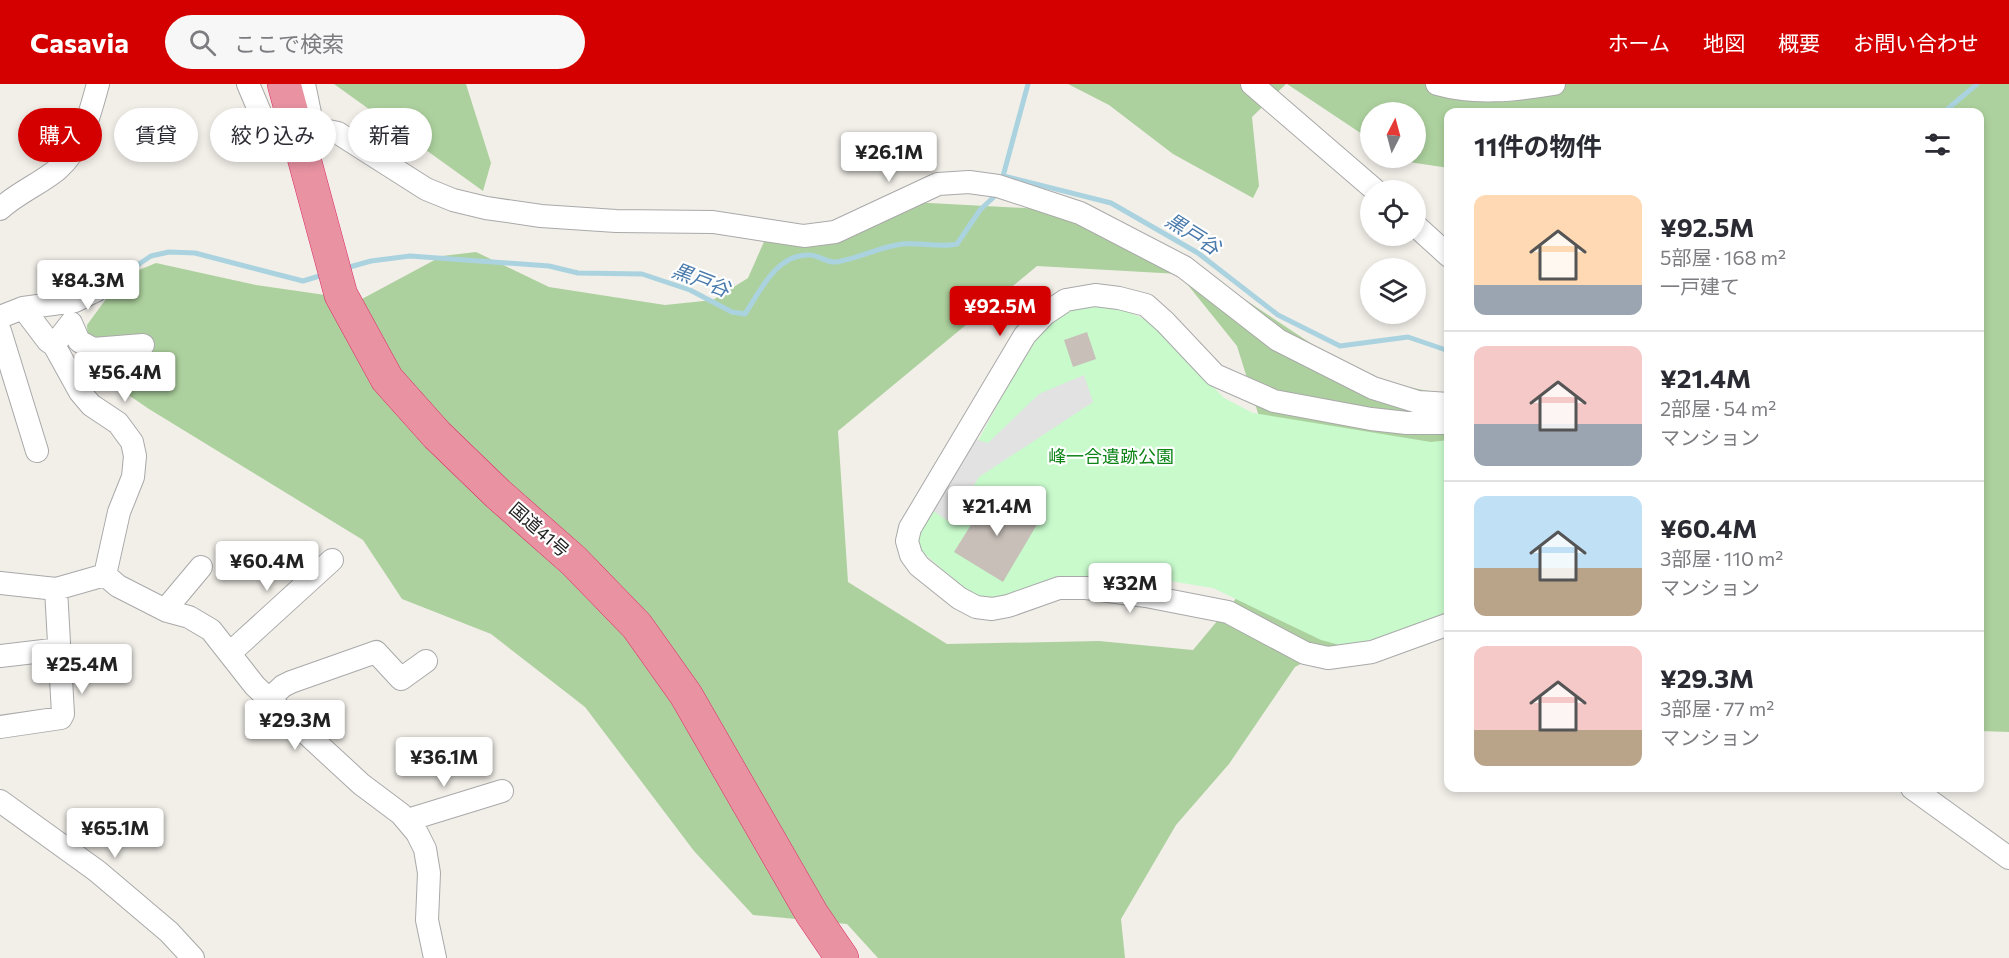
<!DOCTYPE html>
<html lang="ja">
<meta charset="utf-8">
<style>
:root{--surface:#fff;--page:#f7f7f7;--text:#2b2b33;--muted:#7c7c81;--line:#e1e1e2;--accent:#d40000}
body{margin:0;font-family:Commissioner,"Noto Sans JP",sans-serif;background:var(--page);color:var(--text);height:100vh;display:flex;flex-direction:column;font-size:22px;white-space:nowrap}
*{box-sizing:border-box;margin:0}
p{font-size:20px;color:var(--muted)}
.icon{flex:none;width:33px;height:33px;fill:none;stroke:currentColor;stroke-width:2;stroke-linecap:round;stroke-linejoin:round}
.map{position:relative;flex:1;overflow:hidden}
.sheet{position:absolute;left:1444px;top:24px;width:540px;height:684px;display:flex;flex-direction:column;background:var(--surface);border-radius:12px;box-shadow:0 3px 9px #0003}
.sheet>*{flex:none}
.guide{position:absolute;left:18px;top:24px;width:570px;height:54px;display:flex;gap:12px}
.needle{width:39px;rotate:6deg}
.buttons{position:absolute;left:1360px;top:18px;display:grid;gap:12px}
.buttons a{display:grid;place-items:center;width:66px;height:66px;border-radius:50%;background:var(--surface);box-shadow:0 3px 9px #0003;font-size:30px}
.price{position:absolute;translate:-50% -51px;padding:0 14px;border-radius:6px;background:#fff;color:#222;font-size:20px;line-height:39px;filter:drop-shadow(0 2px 3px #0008)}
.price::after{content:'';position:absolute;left:50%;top:36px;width:18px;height:14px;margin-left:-9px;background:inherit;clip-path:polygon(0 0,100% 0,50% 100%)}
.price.on{background:var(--accent);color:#fff}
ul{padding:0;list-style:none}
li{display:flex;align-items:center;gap:18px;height:150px;padding:0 30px}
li+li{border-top:2px solid var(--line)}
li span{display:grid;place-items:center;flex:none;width:168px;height:120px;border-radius:12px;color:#555}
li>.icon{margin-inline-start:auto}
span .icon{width:72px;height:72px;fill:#fffc;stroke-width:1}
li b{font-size:26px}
h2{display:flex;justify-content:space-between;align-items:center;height:72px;padding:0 30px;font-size:26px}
.tag{padding:0 21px;border-radius:27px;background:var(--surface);box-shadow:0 3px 9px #0003;font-size:21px;line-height:54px}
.tag.on{background:var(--accent);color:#fff}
header{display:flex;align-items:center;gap:36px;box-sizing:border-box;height:84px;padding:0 30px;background:var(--accent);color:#fff}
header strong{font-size:28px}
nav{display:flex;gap:33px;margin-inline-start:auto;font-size:21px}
.search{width:420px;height:54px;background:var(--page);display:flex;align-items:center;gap:15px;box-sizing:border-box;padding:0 21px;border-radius:33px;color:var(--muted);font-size:22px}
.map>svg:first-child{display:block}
</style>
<header>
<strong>Casavia</strong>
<div class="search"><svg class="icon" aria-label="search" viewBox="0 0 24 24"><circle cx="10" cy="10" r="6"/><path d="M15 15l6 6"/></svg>ここで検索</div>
<nav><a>ホーム</a><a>地図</a><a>概要</a><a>お問い合わせ</a></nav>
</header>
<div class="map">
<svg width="2009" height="874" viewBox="0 0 2009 874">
<rect width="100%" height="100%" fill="#f2efe9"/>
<path fill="#add19e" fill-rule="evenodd" d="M334,0H466L491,79L483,107Z
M1068,0H1286L1252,33L1259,102L1253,114L1173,70L1109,21Z
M1287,0H2009V648L1980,647V28H1449V84L1402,77L1397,74H1416V28H1371V56Z
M911,118L1042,125L1211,193L1351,286L1403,302L1449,311V495L1399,528L1295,583L1229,680L1176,741L1121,835L1125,874H878L847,840L753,831L694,767L585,623L491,550L402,515L363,456L149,325L89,284L87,241L122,193L156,179L256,201L360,216L442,172L476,168L549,203L665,221L713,216L748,194L770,144L812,146ZM1037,182L1179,190L1237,262L1294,445L1193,566L1099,557L947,560L848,498L838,347Z"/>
<path fill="#c8facc" d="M1091,222L1124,226L1149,237L1224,314L1253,329L1431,358L1449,356V528L1389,555L1347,563L1321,556L1213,504L1170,497L1127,495L1089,498L1005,515L973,512L920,466L917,451L980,353L1032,258L1050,239L1070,227Z"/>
<path fill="#e2e2e2" d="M1084,291L1093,318L979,393L951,439L932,426L975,355L988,359L1039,310Z"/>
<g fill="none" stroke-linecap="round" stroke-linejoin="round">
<path stroke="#aad3df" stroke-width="5" d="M1944,28L1977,0
M1004,92L1111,119L1198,169L1278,231L1340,262L1408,253L1449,267
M1002,96L1028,0
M346,184L371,177L410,172L549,182L578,189L642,190L690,206L732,228L745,230C760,207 777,169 810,171C818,171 827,179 836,178C858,175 879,163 902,160C921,158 939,164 957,160L980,126L999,108
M101,215L136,182L151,172L169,168L195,169L303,197L326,190"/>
</g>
<path fill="#c7bfb8" d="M1087,248L1096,275L1073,283L1064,256Z
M992,407L1039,437L1003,498L954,468Z"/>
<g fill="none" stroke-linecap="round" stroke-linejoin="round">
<g stroke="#a9a9a9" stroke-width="24">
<path id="minor" d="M248,0L265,40H294L338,49L426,105L453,116L486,124L541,132L616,137L713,138L804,152L835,148L938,100L969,98L998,102L1080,129L1184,183L1278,256L1373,304L1418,318L1449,320
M304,0L313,44
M1252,0L1375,106
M1437,0C1476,11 1515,6 1554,0
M0,125C17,109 40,100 58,85C82,64 90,29 98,0
M1416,142L1449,172
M23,224L75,217L95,207
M0,233L23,224L48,257L54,261L80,308L91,321L118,339L132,358L135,372L133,393L119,428L105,491
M0,247L37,367
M54,261L71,239L79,257L93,265L143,261
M1449,339H1407L1371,335L1274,317L1215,291L1165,238L1146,221L1119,214L1095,211L1066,216L1045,230L1025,251L910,444L907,457L911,471L919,482L959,514L976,523L992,525L1008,522L1059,504H1086L1146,512L1228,528L1305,569L1328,574L1372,568L1449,540
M105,491L118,502L167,527L189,533L211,546L255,602L361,700L401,730L417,749L425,765L429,789L427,836L435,874
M0,499L56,505L105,491
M167,527L170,520L201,483
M230,569L332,476
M0,572L60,565
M269,615L283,602L291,598L376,568L401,595L426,577
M0,643L61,634L63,630L56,505
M1912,704L2009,774
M0,717L97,787L169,848L193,874
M408,738L411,735L502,707"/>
</g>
<g stroke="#dc2a67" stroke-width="34">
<path id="highway" d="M284,0L341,211L387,295L437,351L498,410L574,477L637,542L686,611L812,830L842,874"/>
</g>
<use href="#minor" stroke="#fff" stroke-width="22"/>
<use href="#highway" stroke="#e892a2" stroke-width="33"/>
</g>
<g text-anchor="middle" stroke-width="4.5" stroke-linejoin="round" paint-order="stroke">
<g font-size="18" fill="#0c8416" stroke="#fff">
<text x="1111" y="379">峰一合遺跡公園</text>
</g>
<g font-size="18" fill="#222" stroke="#fff">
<text transform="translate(539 446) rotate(41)" y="6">国道41号</text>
</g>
<g font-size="20" font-style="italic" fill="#4a7aab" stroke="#fff">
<text transform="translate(1193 150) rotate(32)" y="7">黒戸谷</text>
<text transform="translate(701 196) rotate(21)" y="7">黒戸谷</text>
</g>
</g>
</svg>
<div class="buttons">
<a><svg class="needle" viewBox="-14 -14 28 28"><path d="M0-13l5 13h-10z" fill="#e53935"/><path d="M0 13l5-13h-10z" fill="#7c7c81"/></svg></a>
<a><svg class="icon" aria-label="locate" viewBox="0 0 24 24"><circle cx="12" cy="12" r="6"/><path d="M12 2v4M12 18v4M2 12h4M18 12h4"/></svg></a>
<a><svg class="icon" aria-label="layers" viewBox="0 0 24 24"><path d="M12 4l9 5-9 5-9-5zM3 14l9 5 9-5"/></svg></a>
</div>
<b class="price" style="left:889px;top:99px">¥26.1M</b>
<b class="price" style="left:88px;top:227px">¥84.3M</b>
<b class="price on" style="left:1000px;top:253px">¥92.5M</b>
<b class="price" style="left:125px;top:319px">¥56.4M</b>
<b class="price" style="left:997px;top:453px">¥21.4M</b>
<b class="price" style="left:267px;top:508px">¥60.4M</b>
<b class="price" style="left:1130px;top:530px">¥32M</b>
<b class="price" style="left:82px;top:611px">¥25.4M</b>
<b class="price" style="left:295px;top:667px">¥29.3M</b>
<b class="price" style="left:444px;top:704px">¥36.1M</b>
<b class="price" style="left:115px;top:775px">¥65.1M</b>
<div class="guide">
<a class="tag on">購入</a>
<a class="tag">賃貸</a>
<a class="tag">絞り込み</a>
<a class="tag">新着</a>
</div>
<section class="sheet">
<h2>11件の物件<svg class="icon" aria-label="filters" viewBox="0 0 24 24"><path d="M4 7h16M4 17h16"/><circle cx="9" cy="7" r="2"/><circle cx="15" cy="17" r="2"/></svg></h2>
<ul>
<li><span style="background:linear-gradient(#ffd9b3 75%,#9aa5b1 0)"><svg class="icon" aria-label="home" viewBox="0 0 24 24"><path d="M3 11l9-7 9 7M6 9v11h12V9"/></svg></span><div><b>¥92.5M</b><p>5部屋 · 168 m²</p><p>一戸建て</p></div></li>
<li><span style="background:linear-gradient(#f6c9c9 65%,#9aa5b1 0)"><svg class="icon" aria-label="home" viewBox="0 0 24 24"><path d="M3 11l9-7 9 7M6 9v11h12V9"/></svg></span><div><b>¥21.4M</b><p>2部屋 · 54 m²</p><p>マンション</p></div></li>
<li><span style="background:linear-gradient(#bfe0f5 60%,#b9a48a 0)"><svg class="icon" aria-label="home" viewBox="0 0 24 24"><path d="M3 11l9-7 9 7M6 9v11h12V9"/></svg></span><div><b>¥60.4M</b><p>3部屋 · 110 m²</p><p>マンション</p></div></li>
<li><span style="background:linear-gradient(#f6c9c9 70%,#b9a48a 0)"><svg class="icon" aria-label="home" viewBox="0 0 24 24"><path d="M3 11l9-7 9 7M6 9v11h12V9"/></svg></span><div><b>¥29.3M</b><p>3部屋 · 77 m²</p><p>マンション</p></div></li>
</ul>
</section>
</div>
